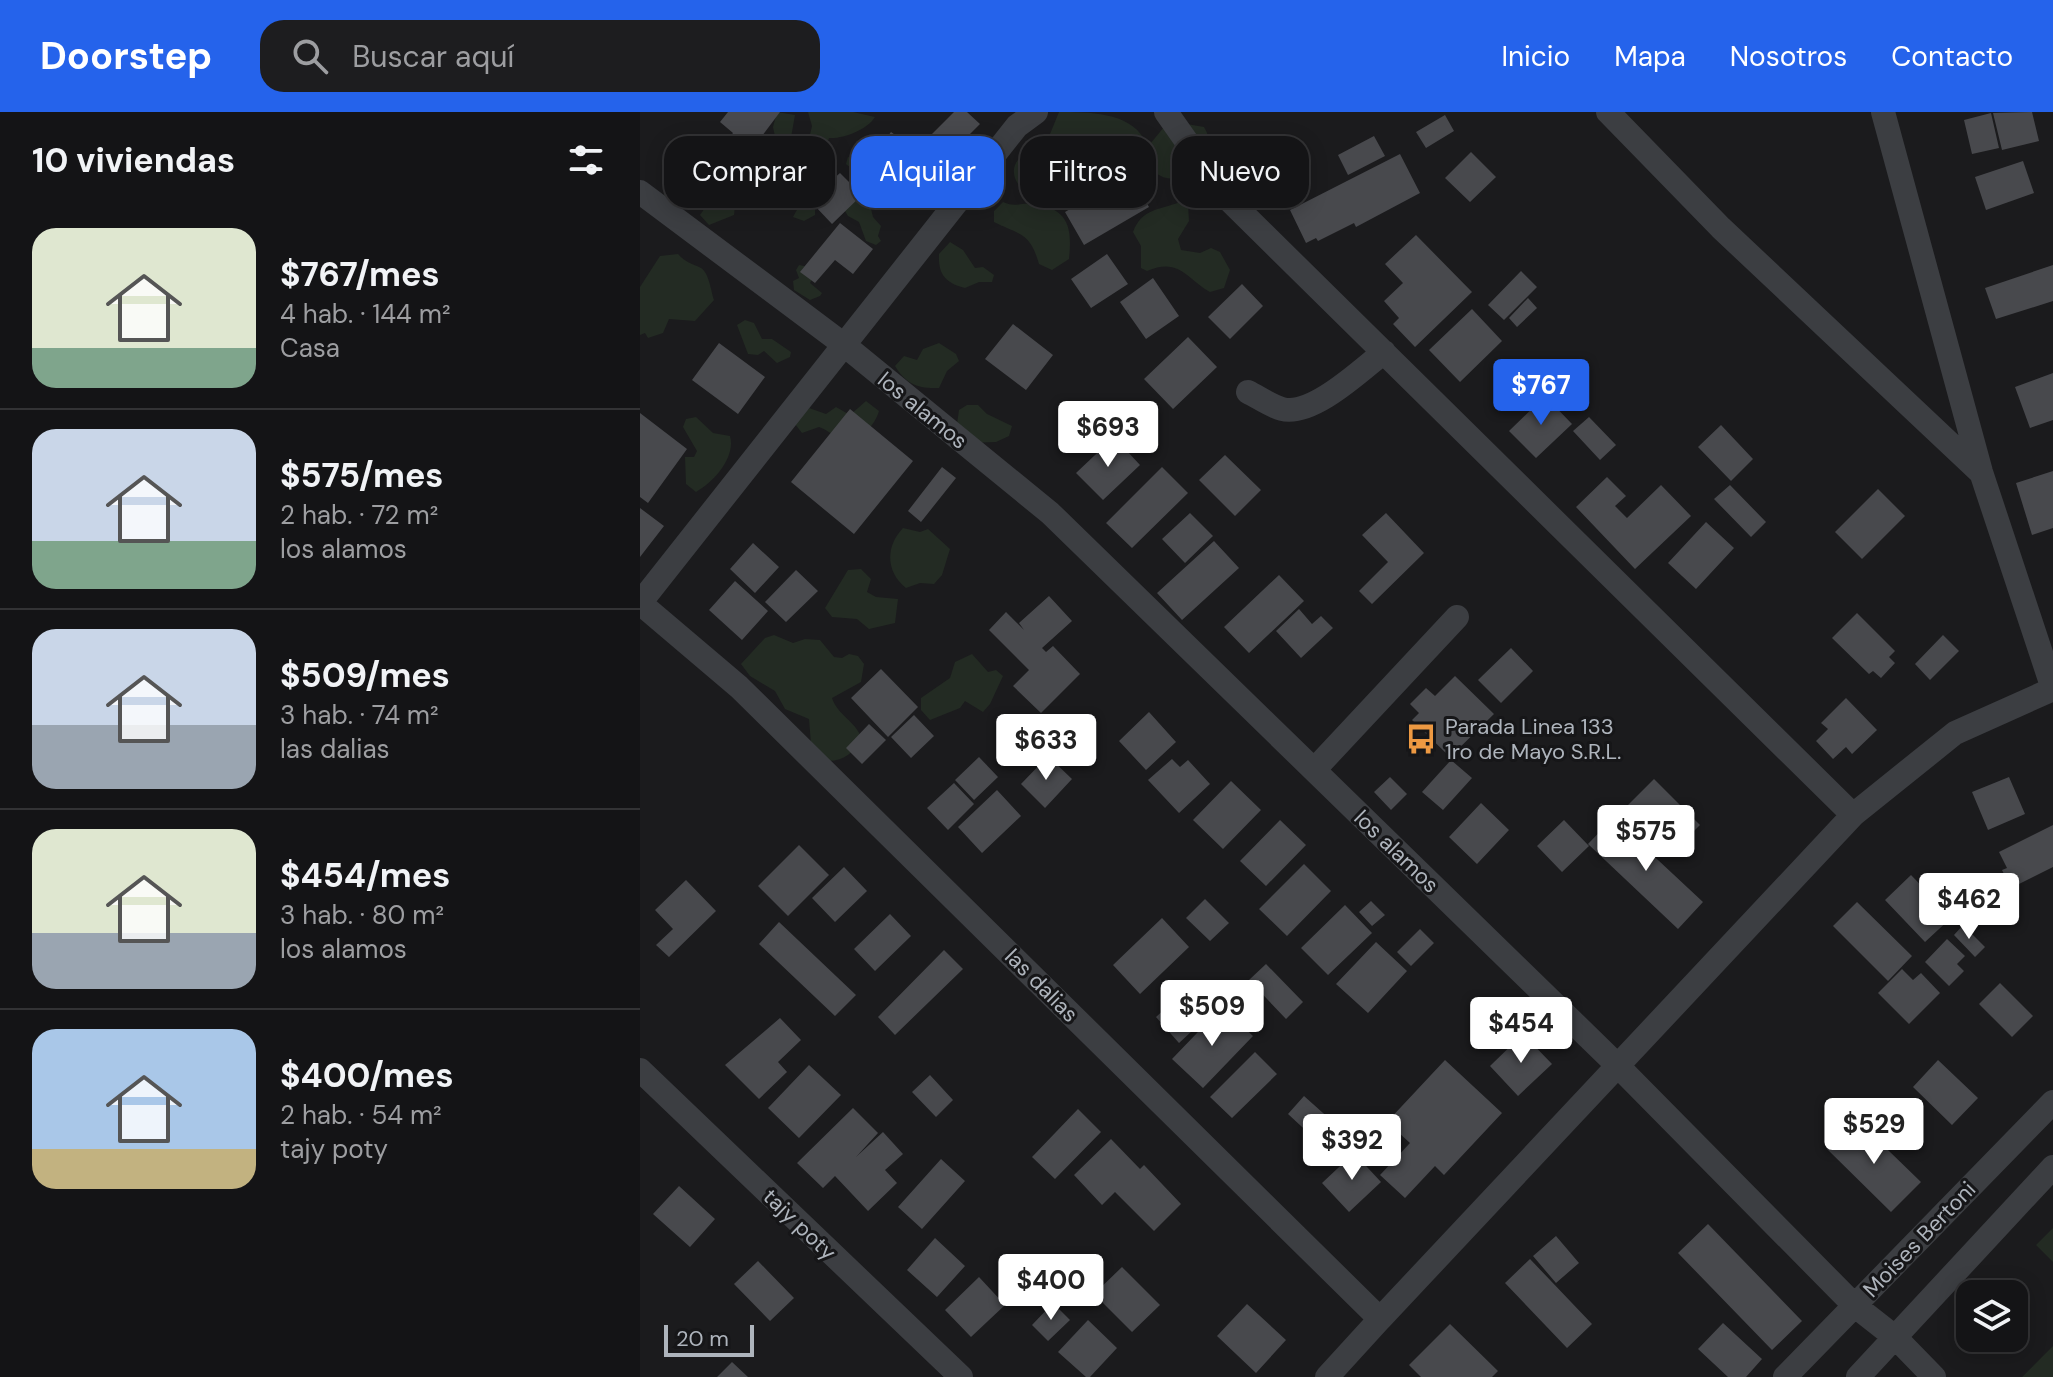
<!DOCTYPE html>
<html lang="es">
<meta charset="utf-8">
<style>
:root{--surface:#141416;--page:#1d1d1f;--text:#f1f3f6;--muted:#9d9ea1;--line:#333335;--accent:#2563eb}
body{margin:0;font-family:"DM Sans",sans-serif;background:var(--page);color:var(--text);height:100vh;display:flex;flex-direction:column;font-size:30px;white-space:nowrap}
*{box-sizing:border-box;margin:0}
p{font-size:26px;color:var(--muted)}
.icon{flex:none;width:44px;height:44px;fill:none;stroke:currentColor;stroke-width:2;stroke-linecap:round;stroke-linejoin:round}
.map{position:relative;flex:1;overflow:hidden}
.drawer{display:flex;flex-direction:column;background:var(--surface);width:640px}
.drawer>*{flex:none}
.hud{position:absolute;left:24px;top:24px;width:760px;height:72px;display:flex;gap:16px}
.buttons{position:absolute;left:1316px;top:1168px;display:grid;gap:16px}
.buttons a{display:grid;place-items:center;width:72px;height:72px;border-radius:16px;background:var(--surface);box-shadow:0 4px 20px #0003,0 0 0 2px var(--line);font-size:40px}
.scale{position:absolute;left:24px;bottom:20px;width:90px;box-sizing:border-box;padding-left:8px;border:4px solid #aeb4bc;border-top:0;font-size:22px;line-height:28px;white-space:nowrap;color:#aeb4bc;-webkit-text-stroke:6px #161618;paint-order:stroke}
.price{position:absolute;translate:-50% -68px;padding:0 18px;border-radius:8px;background:#fff;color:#222;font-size:26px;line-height:52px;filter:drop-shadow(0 2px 4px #0008)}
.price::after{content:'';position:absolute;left:50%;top:48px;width:24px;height:18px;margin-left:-12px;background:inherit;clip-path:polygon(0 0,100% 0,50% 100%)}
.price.active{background:var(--accent);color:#fff}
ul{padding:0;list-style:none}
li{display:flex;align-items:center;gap:24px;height:200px;padding:0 32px}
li+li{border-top:2px solid var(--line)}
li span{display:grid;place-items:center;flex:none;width:224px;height:160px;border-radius:24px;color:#555}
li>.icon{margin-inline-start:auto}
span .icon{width:96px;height:96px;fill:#fffc;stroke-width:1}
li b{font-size:34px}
h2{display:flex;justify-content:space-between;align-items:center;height:96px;padding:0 32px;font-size:34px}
.pill{padding:0 28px;border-radius:24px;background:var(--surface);box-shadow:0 4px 20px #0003,0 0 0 2px var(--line);font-size:28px;line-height:72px}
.pill.active{background:var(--accent);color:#fff}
header{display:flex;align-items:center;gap:48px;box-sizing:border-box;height:112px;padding:0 40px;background:var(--accent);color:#fff}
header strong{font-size:38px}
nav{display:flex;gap:44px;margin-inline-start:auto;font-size:28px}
.search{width:560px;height:72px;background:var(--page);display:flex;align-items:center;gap:20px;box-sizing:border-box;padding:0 28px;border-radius:24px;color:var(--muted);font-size:30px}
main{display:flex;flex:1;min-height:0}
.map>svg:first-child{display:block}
</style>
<header>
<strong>Doorstep</strong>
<div class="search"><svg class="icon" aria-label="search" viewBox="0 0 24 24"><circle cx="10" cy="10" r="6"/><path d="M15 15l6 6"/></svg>Buscar aquí</div>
<nav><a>Inicio</a><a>Mapa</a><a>Nosotros</a><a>Contacto</a></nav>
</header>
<main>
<section class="drawer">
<h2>10 viviendas<svg class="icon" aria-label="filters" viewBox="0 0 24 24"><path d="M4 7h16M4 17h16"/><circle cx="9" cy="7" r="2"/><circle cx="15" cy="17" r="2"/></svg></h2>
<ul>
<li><span style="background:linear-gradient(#dfe7d0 75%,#7fa58c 0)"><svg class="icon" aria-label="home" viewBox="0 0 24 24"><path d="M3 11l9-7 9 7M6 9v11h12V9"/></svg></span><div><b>$767/mes</b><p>4 hab. · 144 m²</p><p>Casa</p></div></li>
<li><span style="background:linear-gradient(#c9d6e8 70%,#7fa58c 0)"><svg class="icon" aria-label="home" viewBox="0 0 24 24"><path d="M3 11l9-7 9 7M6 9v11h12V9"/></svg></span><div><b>$575/mes</b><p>2 hab. · 72 m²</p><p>los alamos</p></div></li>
<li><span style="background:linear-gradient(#c9d6e8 60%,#9aa5b1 0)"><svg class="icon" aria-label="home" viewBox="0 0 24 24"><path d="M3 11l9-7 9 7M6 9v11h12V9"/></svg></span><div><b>$509/mes</b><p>3 hab. · 74 m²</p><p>las dalias</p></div></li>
<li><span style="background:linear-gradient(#dfe7d0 65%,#9aa5b1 0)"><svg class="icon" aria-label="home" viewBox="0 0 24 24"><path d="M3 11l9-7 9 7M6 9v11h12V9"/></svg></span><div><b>$454/mes</b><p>3 hab. · 80 m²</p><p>los alamos</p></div></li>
<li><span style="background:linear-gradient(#a9c7e8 75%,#c2b280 0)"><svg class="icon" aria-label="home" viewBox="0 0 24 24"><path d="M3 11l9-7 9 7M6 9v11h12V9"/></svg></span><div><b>$400/mes</b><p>2 hab. · 54 m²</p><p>tajy poty</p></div></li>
</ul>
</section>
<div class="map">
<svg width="1413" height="1265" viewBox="0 0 1413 1265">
<rect width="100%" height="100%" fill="#1b1b1d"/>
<path fill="#232b23" d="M137,0L155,3L150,31L145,38H137L130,29L135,24L133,15Z
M168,0H213L235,5C228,17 204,27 189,26L178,60L170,61L167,36L172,14Z
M419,0C448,0 489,0 504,27L492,48L485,52L450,40L426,43L412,33L410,22Z
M529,9L564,15C593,63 499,94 510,32Z
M303,28L313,34L315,47L308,56L305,68L299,69L290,59L271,63L260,56L263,44L278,30Z
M394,37L402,47L408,62L430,63C434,73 433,82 425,88L404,82L396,71L378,72C368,56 377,44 394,37Z
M46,43L64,49C78,84 55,87 26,89C18,71 32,53 46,43Z
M208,45L233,53L248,82L264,81L259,94L232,89L225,68L206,52Z
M172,63L179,73L165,88L170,94H175V103L164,109L153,105L159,94L154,87L160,79L158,71Z
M97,66L101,69V80L96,86L94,103L69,113L60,103L71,87Z
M213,83L229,89L233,105L241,114L238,124L241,129L236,133L226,129L219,110L208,104L203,96Z
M363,90C376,96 381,90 394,92C430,97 432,117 429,147L412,158L399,152C390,120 380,123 354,110V99Z
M540,90L548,92L549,109L538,127L541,138L560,141L571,136L580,140L590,158L584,176L570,180C546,166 539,145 507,159L501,156V134L493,120C502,96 520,98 540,90Z
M310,130L323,138L335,156L343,155L354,163L352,170H339L325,176C305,171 298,162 299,142Z
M38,142C46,151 51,151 61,156C69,161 71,179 74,188L55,209L29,207L23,221L8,226L5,221L0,223V175L20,144Z
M159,153L169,155L174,164L170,171L182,181L180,184L170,188L154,178L153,169L159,166L156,158Z
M105,208L114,211L122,227H132L151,240L150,245L137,251L124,239L118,243L108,242L97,213Z
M299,231L316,242L319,249L307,259L299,276C278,277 266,272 255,254L264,244L277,248L283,237Z
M226,289L239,299C233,318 219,329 197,324C190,322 186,317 179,315L162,321L155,312L169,296L186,302L196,295L210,303Z
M327,293H338L347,302L372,314L369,324L356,330L328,331L317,312L319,298Z
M56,305L73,321L90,324C96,345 74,370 56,380L46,372L45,345H54L57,339L43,315L46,307Z
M263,416L280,420L288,417L310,437L302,463L294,472L280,471L266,476C246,460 245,435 263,416Z
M221,457L231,467L227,480L236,485L258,487L255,511L229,517L217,507L192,505L185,496L208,458Z
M134,523L153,531L165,527L180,528L194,545L202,546L209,542L218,544L224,552L221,570L192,586C198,604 215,608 222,627C215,639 204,649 189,649L171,632L169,607L145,597L135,579L110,564L101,552L125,526Z
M332,542L348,560L356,558L363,564L350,592L343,600L325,589L320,596L290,608L281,598V586L310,566L315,550Z
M1413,1116V1150L1396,1133Z
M1413,1234V1265H1382Z"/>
<path fill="#48494d" d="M88,0H140L98,56L78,41L93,21L80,10Z
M314,0H327L340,12L311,41L292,22Z
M1392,0L1399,29L1362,38L1353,1Z
M1351,1L1359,36L1332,42L1324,8Z
M805,3L814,19L786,36L776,20Z
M251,20L282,42L257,77L226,54Z
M734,24L745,44L708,63L698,43Z
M124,29L163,59L142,86L103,56Z
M831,40L856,65L830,90L805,66Z
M760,42L780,81L716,115L714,111L678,129L676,126L666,131L650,98Z
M1383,49L1394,81L1346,98L1335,65Z
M200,61L222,83L192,112L175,94L196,74L191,69Z
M490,62L509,95L444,133L425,100Z
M200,111L233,137L213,162L195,148L175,171L160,160Z
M776,123L832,180L775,235L753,212L759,206L744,189L763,171L745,152Z
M467,142L488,172L451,196L431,167Z
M1413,153V189L1356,207L1345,176Z
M881,159L897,175L864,208L848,193Z
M513,166L539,204L506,227L480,190Z
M602,172L623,194L590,227L568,205Z
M888,186L897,196L877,215L869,206Z
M832,197L862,229L820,270L789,238Z
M373,212L413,243L386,278L345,247Z
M548,225L577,255L533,297L504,267Z
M79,231L125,265L98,302L52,268Z
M1413,261V308L1390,316L1375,275Z
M905,284L932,312L896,346L869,319Z
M210,297L273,349L214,422L151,370Z
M0,301L47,337L8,391L0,385Z
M949,305L976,333L960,348L933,319Z
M1081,313L1113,347L1091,369L1058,335Z
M474,325L500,353L463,388L436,361Z
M585,343L621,378L595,404L559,368Z
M302,355L316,366L281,410L268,399Z
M522,355L548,381L492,436L466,411Z
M1413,359V416L1392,423L1376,371Z
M967,365L986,384L975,394L987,406L1021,373L1051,404L995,457L936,395Z
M1090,373L1126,410L1111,425L1074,387Z
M1238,377L1265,404L1222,447L1195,420Z
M0,396L24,414L0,445Z
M550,401L573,424L545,451L522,427Z
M746,401L784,441L732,492L719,479L748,450L722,423Z
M1066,410L1094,436L1056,477L1028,451Z
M574,429L599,456L542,508L517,481Z
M113,431L139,455L115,481L90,457Z
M156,458L178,479L146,510L125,490Z
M639,463L664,489L609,541L584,515Z
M95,469L128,499L102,528L69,498Z
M409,484L432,509L402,536L406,540L413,534L440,562L401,601L373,574L389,558L349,518L366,500L384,518L379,511Z
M659,497L672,512L681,504L693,516L661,546L636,519Z
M1217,501L1255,539L1249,545L1255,551L1241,566L1233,559L1229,562L1192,526Z
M1303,523L1319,539L1290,568L1275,552Z
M871,536L893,559L861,591L838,568Z
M241,557L278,595L248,625L211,586Z
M815,564L854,602L810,645L772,608L779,601L770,592L786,576L795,584Z
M1206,586L1237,618L1212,642L1206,635L1193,647L1176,629L1188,617L1181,611Z
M509,600L536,630L506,658L479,629Z
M274,603L294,624L271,646L251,625Z
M229,612L246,628L222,652L206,636Z
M408,644L432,667L405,696L381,672Z
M339,645L358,665L334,688L315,668Z
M532,647L540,655L548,648L570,672L539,701L508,668Z
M811,648L832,666L803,698L782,680Z
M750,665L767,682L751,698L734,680Z
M1369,665L1385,702L1348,718L1332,680Z
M1014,667L1060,713L1032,741L986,695Z
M591,669L621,698L583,737L553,708Z
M314,671L334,692L308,718L287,696Z
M357,678L381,704L342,741L318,715Z
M841,691L869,718L837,752L809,725Z
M973,706L1063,790L1038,817L948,732Z
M640,708L666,733L626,774L600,749Z
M924,708L949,734L922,760L897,734Z
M1413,713V755L1371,776L1362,758L1367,756L1359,740Z
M159,733L189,763L148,804L118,774Z
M664,752L691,779L647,824L619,797Z
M204,755L227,779L195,810L172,786Z
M1271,763L1312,805L1285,830L1245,788Z
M46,768L76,799L29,845L16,833L33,817L15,798Z
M565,787L589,811L570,829L546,806Z
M731,789L745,803L732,814L719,800Z
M1217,790L1272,844L1248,869L1193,814Z
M705,793L732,821L688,863L661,836Z
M250,802L271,824L235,859L214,837Z
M522,806L549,835L500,882L473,853Z
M139,810L216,883L195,904L119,832Z
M1323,813L1345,835L1335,845L1314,823Z
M780,817L794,831L771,854L757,840Z
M1307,827L1325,844L1317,852L1324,859L1309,874L1285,850Z
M736,830L767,859L728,901L696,872Z
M304,838L323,857L255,923L238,905Z
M626,852L663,890L646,907L609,868Z
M1262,857L1273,868L1281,861L1300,881L1269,912L1238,881Z
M555,869L578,895L539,931L516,905Z
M1360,871L1393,904L1372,925L1339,892Z
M582,895L613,924L563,976L532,947Z
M140,906L161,928L138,950L147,960L119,987L85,953Z
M883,922L912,952L878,984L850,954Z
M615,940L637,962L592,1006L570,985Z
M805,948L862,1001L804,1063L795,1054L765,1086L740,1063L770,1031L747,1010Z
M1298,948L1338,986L1312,1013L1273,975Z
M169,953L201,983L159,1026L128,996Z
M290,963L313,988L296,1005L272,980Z
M664,984L692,1009L675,1027L648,1002Z
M213,996L238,1021L216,1045L243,1020L263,1042L245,1058L257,1071L228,1099L195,1064L183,1076L157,1051Z
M438,997L461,1020L415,1067L392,1045Z
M1216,1007L1281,1070L1251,1100L1187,1037Z
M471,1027L500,1057L504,1053L541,1092L514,1119L475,1080L462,1093L434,1063Z
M714,1041L741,1070L709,1100L682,1071Z
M301,1047L325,1069L282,1117L258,1095Z
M39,1074L75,1107L50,1135L13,1102Z
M1068,1112L1162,1209L1132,1238L1038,1141Z
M916,1124L939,1151L916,1171L893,1144Z
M295,1126L325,1154L297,1185L267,1158Z
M890,1147L952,1212L927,1236L865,1171Z
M118,1149L154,1186L130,1209L94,1172Z
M482,1155L520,1193L492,1220L454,1182Z
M339,1165L365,1193L331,1225L305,1198Z
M413,1191L430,1208L408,1229L392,1213Z
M607,1192L646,1228L616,1261L577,1224Z
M448,1208L477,1236L450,1265H446L418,1240Z
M1083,1211L1122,1247L1106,1265H1088L1058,1237Z
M810,1212L858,1259L852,1265H781L769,1253Z
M92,1250L108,1265H77Z"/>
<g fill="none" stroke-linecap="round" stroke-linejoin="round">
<path stroke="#3c3e42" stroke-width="24" d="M526,0L585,84L1213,703
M968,0L1081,116L1339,359
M1243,0L1341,360L1413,577
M0,80L203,232L410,401L977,953L1214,1193L1256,1226L1294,1265
M608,280C618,285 631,294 642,297C672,305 721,258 744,240
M0,491L99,575L740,1207L687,1265
M0,491L377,14L396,0
M674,658L817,505
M0,958L321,1265
M740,1207L1213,703L1315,621L1413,577
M1145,1265L1413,990
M1218,1265L1413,1055"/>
</g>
<defs>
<g id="bus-bare" transform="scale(2.4)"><path d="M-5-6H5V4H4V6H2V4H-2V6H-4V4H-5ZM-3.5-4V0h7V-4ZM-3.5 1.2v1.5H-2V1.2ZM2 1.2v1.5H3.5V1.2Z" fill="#ed9942" stroke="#161618" stroke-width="2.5" paint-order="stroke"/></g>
</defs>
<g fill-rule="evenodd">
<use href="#bus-bare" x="781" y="627"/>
</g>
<g text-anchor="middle" stroke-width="6" stroke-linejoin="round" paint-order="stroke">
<g font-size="22" fill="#aeb4bc" stroke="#161618">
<text transform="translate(283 298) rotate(39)" y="8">los alamos</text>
<text transform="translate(757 739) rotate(44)" y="8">los alamos</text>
<text transform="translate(402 873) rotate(45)" y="8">las dalias</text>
<text transform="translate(160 1112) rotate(44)" y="8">tajy poty</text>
<text transform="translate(1279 1127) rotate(-46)" y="8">Moises Bertoni</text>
</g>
<g font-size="22" fill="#aeb4bc" stroke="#161618" text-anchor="start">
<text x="805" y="622">Parada Linea 133<tspan x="805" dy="25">1ro de Mayo S.R.L.</tspan></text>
</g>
</g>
</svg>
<div class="buttons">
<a><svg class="icon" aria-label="layers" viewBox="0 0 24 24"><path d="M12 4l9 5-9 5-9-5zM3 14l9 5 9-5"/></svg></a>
</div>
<div class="scale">20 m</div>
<b class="price active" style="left:901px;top:315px">$767</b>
<b class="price" style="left:468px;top:357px">$693</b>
<b class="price" style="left:406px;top:670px">$633</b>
<b class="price" style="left:1006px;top:761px">$575</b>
<b class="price" style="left:1329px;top:829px">$462</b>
<b class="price" style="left:572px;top:936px">$509</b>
<b class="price" style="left:881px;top:953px">$454</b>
<b class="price" style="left:1234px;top:1054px">$529</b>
<b class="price" style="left:712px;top:1070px">$392</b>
<b class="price" style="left:411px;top:1210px">$400</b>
<div class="hud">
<a class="pill">Comprar</a>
<a class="pill active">Alquilar</a>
<a class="pill">Filtros</a>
<a class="pill">Nuevo</a>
</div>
</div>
</main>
